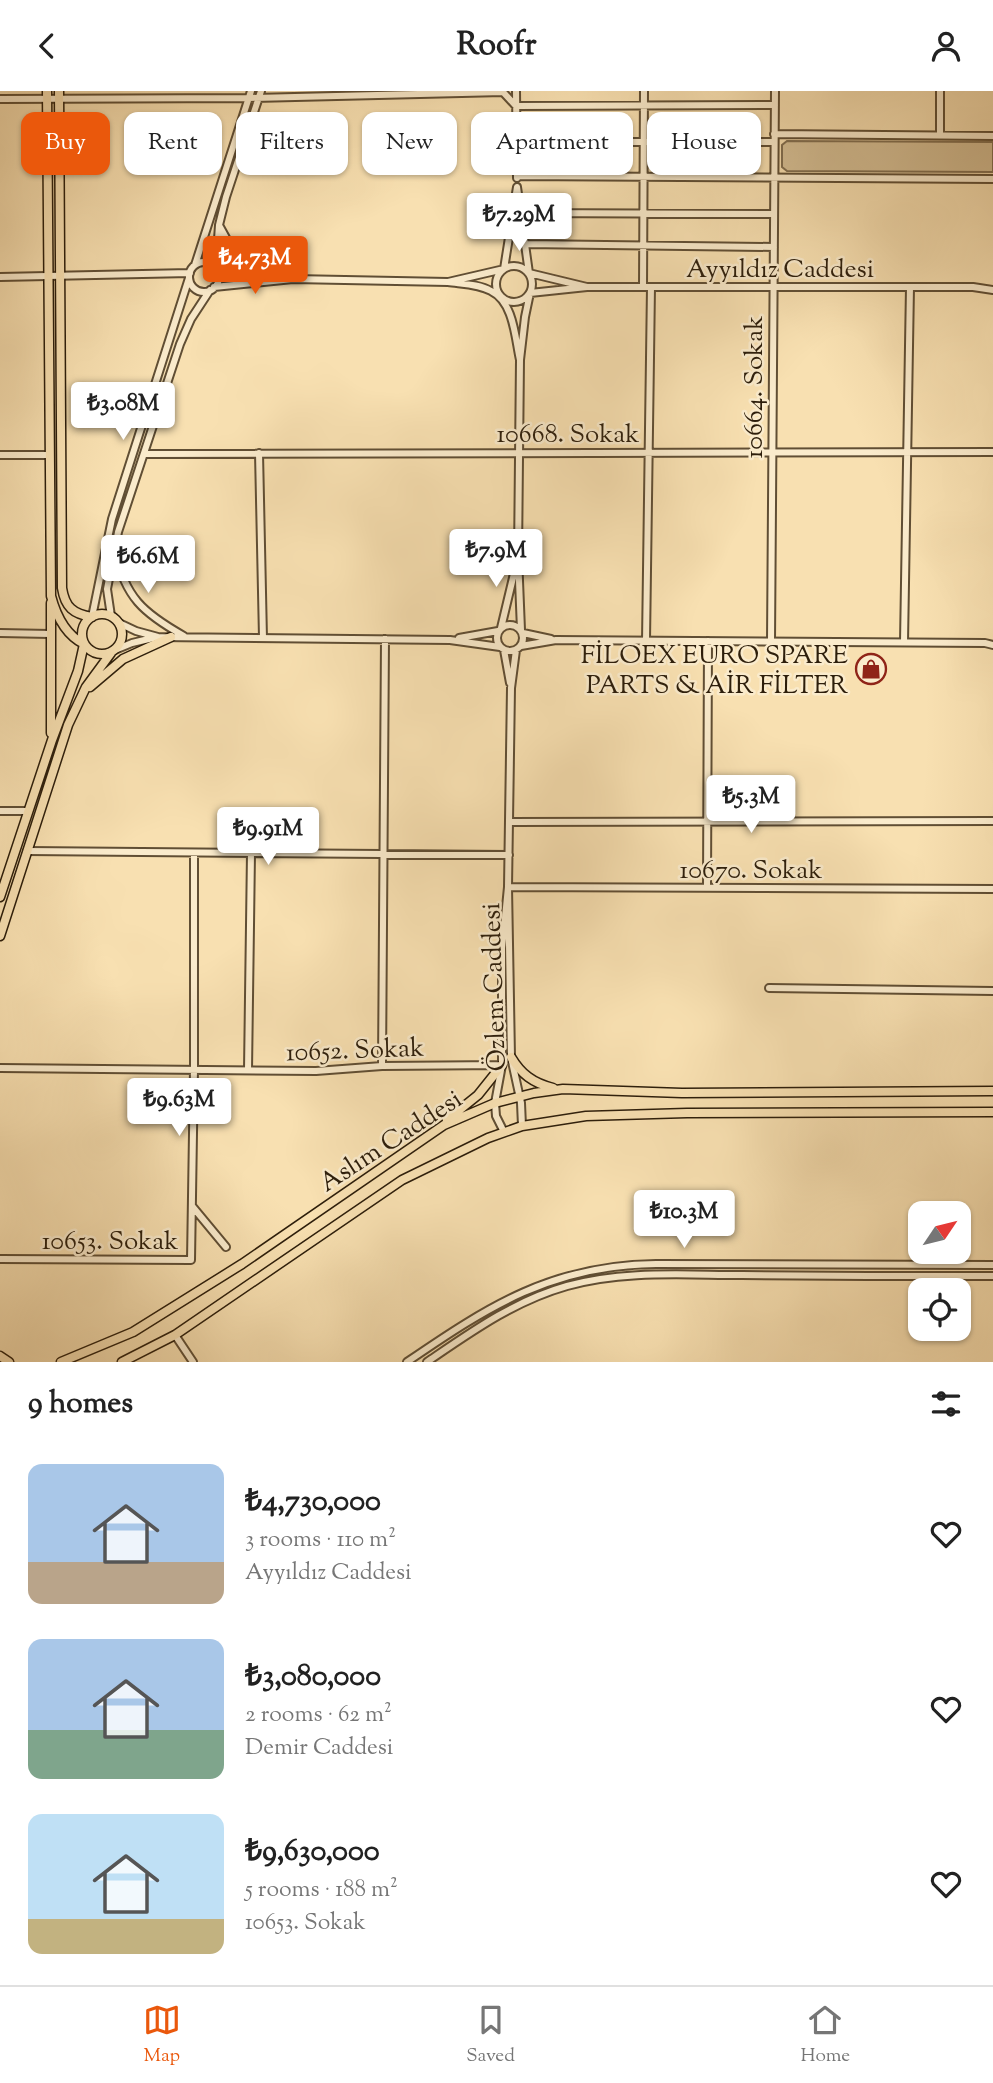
<!DOCTYPE html>
<meta charset="utf-8">
<style>
:root{--surface:#fff;--page:#f6f6f6;--text:#222;--muted:#767676;--line:#e0e0e0;--accent:#ea580c}
body{margin:0;font-family:"Sorts Mill Goudy",serif;background:var(--page);color:var(--text);height:100vh;display:flex;flex-direction:column;font-size:26px;white-space:nowrap}
*{box-sizing:border-box;margin:0}
p{font-size:23px;color:var(--muted)}
.icon{flex:none;width:38px;height:38px;fill:none;stroke:currentColor;stroke-width:2;stroke-linecap:round;stroke-linejoin:round}
.map{position:relative;height:1271px;overflow:hidden}
.panel{display:flex;flex-direction:column;background:var(--surface);flex:1}
.panel>*{flex:none}
.hud{position:absolute;left:21px;top:21px;width:952px;height:63px;display:flex;gap:14px}
.needle{width:46px;rotate:55deg}
.buttons{position:absolute;left:908px;top:1110px;display:grid;gap:14px}
.buttons a{display:grid;place-items:center;width:63px;height:63px;border-radius:14px;background:var(--surface);box-shadow:0 2px 5px #0004;font-size:35px}
.price{position:absolute;translate:-50% -60px;padding:0 16px;border-radius:7px;background:#fff;color:#222;font-size:23px;line-height:46px;filter:drop-shadow(0 2px 4px #0008)}
.price::after{content:'';position:absolute;left:50%;top:42px;width:21px;height:16px;margin-left:-10px;background:inherit;clip-path:polygon(0 0,100% 0,50% 100%)}
.price.on{background:var(--accent);color:#fff}
ul{padding:0;list-style:none}
li{display:flex;align-items:center;gap:21px;height:175px;padding:0 28px}
li span{display:grid;place-items:center;flex:none;width:196px;height:140px;border-radius:14px;color:#555}
li>.icon{margin-inline-start:auto}
span .icon{width:84px;height:84px;fill:#fffc;stroke-width:1}
li b{font-size:30px}
h2{display:flex;justify-content:space-between;align-items:center;height:84px;padding:0 28px;font-size:30px}
.pill{padding:0 24px;border-radius:14px;background:var(--surface);box-shadow:0 2px 5px #0004;font-size:24px;line-height:63px}
.pill.on{background:var(--accent);color:#fff}
header{display:flex;justify-content:space-between;align-items:center;height:91px;padding:0 28px;background:var(--surface);font-size:32px;font-weight:700}
.tabs{display:flex;justify-content:space-around;align-items:center;height:98px;border-top:2px solid var(--line);background:var(--surface);font-size:19px;color:var(--muted)}
.tabs a{display:grid;justify-items:center;gap:4px}
.tabs .on{color:var(--accent)}
.map>svg:first-child{display:block}
</style>
<header><svg class="icon" aria-label="back" viewBox="0 0 24 24"><path d="M15 5l-7 7 7 7"/></svg>Roofr<svg class="icon" aria-label="person" viewBox="0 0 24 24"><circle cx="12" cy="8" r="4"/><path d="M4 21q1-7 8-7t8 7"/></svg></header>
<div class="map">
<svg width="993" height="1271" viewBox="0 0 993 1271">
<rect width="100%" height="100%" fill="#f8e0b1"/>
<filter id="stains"><feTurbulence type="fractalNoise" baseFrequency=".00286" numOctaves="4"/><feColorMatrix values="0 0 0 0 .2 0 0 0 0 .09 0 0 0 0 .02 0 0 0 .5 -.17"/></filter>
<radialGradient id="worn" r=".72"><stop offset=".6" stop-color="#630" stop-opacity="0"/><stop offset="1" stop-color="#630" stop-opacity=".3"/></radialGradient>
<path fill="#d5bf95" stroke="#816e50" stroke-width="2" d="M787,50L993,51V81L787,80L782,76V54Z"/>
<g fill="none" stroke-linecap="round" stroke-linejoin="round">
<g stroke="#604e34" stroke-width="10">
<path id="minor" d="M516,0L517,87
M0,8L249,7L503,1L516,15L775,14
M774,43L993,45
M940,44V0
M517,51H774
M517,85L993,88
M517,96L529,182L587,196L530,202L525,226L520,269C515,247 514,211 491,200C479,193 462,193 448,191L504,178Z
M522,122L774,123
M220,136L237,167L256,181
M526,153L774,156
M189 186a15 15 0 1 1 30 0a15 15 0 1 1-30 0Z
M195,174L251,0
M496 193a18 18 0 1 1 36 0a18 18 0 1 1-36 0Z
M216,177L219,134L226,106L261,0
M217,180L280,186
M0,186L190,182
M214,196L293,188L448,191
M587,196H973L993,199
M643,196L644,0
M520,269L518,465L521,539
M259,362L263,547
M144,363L993,361
M0,364H50
M115,460C125,506 143,522 184,545
M111,525L107,498L118,441L180,253L191,228L210,199
M92,526L112,428L189,187
M119,532L136,540L158,546L450,549L500,556
M497 547a13 13 0 1 1 26 0a13 13 0 1 1-26 0Z
M501,537L516,474
M0,542L50,543
M523,542L551,548
M459,547L498,540
M646,550L651,196
M771,551L775,0
M904,551L910,196
M521,555L556,549L985,552L993,554
M115,559L132,552L153,547
M504,559L510,592
M516,559L511,597L508,796L993,798
M0,720H27
M509,731L993,730
M27,760L509,764
M707,797L708,550
M769,897L993,900
M382,975L385,548
M0,977L316,980L382,975L502,974
M248,979L251,762
M504,1041L496,1025L495,1012L502,974V857L508,796L511,966L521,1012L522,1035
M192,1115L226,1156
M0,1168L191,1169L194,978V762
M175,1244L193,1271
M407,1271C489,1215 552,1174 656,1173L993,1174
M427,1271C471,1241 514,1210 567,1195C623,1179 684,1184 742,1184C826,1185 909,1185 993,1185"/>
</g>
<g stroke="#2d1e0b" stroke-width="11">
<path id="major" d="M59,0L62,497C65,516 73,523 92,526
M51,512V642
M82 543a20 20 0 1 1 40 0a20 20 0 1 1-40 0Z
M90,596L123,568L171,546
M0,806L52,649L78,580L84,553C66,544 56,524 51,505L47,0
M0,845L68,634L86,596L111,562
M511,966C521,983 533,992 553,997
M447,1029L478,1004L502,974
M0,1265L9,1271
M61,1271L133,1241L242,1173L444,1034L495,1012L534,1002L563,998L682,1002L993,1000
M122,1271L175,1244L402,1089L488,1047L522,1035L586,1025L687,1022L993,1021"/>
</g>
<use href="#minor" stroke="#faebcc" stroke-width="6"/>
<use href="#major" stroke="#f8e0b1" stroke-width="8"/>
</g>
<defs>
<g id="shop-ring" transform="scale(1.575)"><circle r="9.5" fill="#faebcc" stroke="#8f2418" stroke-width="1.5"/><path d="M-5-2.5h2.3a2.7 3.5 0 0 1 5.4 0H5L5.5 6h-11ZM-1.5-2.5h3a1.5 2.3 0 0 0-3 0Z" fill="#8f2418"/></g>
</defs>
<g fill-rule="evenodd">
<use href="#shop-ring" x="871" y="578"/>
</g>
<g text-anchor="middle" stroke-width="5" stroke-linejoin="round" paint-order="stroke">
<g font-size="26" fill="#2d1e0b" stroke="#faebcc">
<text x="780" y="186">Ayyıldız Caddesi</text>
<text transform="translate(753 296) rotate(-90)" y="9">10664. Sokak</text>
<text x="568" y="351">10668. Sokak</text>
<text x="751" y="787">10670. Sokak</text>
<text transform="translate(493 896) rotate(-92)" y="9">Özlem Caddesi</text>
<text transform="translate(355 958) rotate(-2)" y="9">10652. Sokak</text>
<text transform="translate(390 1049) rotate(-33)" y="9">Aslım Caddesi</text>
<text x="110" y="1158">10653. Sokak</text>
</g>
<g font-size="26" fill="#2d1e0b" stroke="#faebcc" text-anchor="end">
<text x="848" y="572">FİLOEX EURO SPARE<tspan x="848" dy="30">PARTS &amp; AİR FİLTER</tspan></text>
</g>
</g>
<rect width="100%" height="100%" filter="url(#stains)"/>
<rect width="100%" height="100%" fill="url(#worn)"/>
</svg>
<div class="buttons">
<a><svg class="needle" viewBox="-14 -14 28 28"><path d="M0-13l5 13h-10z" fill="#e53935"/><path d="M0 13l5-13h-10z" fill="#767676"/></svg></a>
<a><svg class="icon" aria-label="locate" viewBox="0 0 24 24"><circle cx="12" cy="12" r="6"/><path d="M12 2v4M12 18v4M2 12h4M18 12h4"/></svg></a>
</div>
<b class="price" style="left:519px;top:162px">₺7.29M</b>
<b class="price on" style="left:255px;top:205px">₺4.73M</b>
<b class="price" style="left:123px;top:351px">₺3.08M</b>
<b class="price" style="left:496px;top:498px">₺7.9M</b>
<b class="price" style="left:148px;top:504px">₺6.6M</b>
<b class="price" style="left:751px;top:744px">₺5.3M</b>
<b class="price" style="left:268px;top:776px">₺9.91M</b>
<b class="price" style="left:179px;top:1047px">₺9.63M</b>
<b class="price" style="left:684px;top:1159px">₺10.3M</b>
<div class="hud">
<a class="pill on">Buy</a>
<a class="pill">Rent</a>
<a class="pill">Filters</a>
<a class="pill">New</a>
<a class="pill">Apartment</a>
<a class="pill">House</a>
</div>
</div>
<section class="panel">
<h2>9 homes<svg class="icon" aria-label="filters" viewBox="0 0 24 24"><path d="M4 7h16M4 17h16"/><circle cx="9" cy="7" r="2"/><circle cx="15" cy="17" r="2"/></svg></h2>
<ul>
<li><span style="background:linear-gradient(#a9c7e8 70%,#b9a48a 0)"><svg class="icon" aria-label="home" viewBox="0 0 24 24"><path d="M3 11l9-7 9 7M6 9v11h12V9"/></svg></span><div><b>₺4,730,000</b><p>3 rooms · 110 m²</p><p>Ayyıldız Caddesi</p></div><svg class="icon" aria-label="heart" viewBox="0 0 24 24"><path d="M12 20l-8-8c-3-5 5-10 8-4 3-6 11-1 8 4z"/></svg></li>
<li><span style="background:linear-gradient(#a9c7e8 65%,#7fa58c 0)"><svg class="icon" aria-label="home" viewBox="0 0 24 24"><path d="M3 11l9-7 9 7M6 9v11h12V9"/></svg></span><div><b>₺3,080,000</b><p>2 rooms · 62 m²</p><p>Demir Caddesi</p></div><svg class="icon" aria-label="heart" viewBox="0 0 24 24"><path d="M12 20l-8-8c-3-5 5-10 8-4 3-6 11-1 8 4z"/></svg></li>
<li><span style="background:linear-gradient(#bfe0f5 75%,#c2b280 0)"><svg class="icon" aria-label="home" viewBox="0 0 24 24"><path d="M3 11l9-7 9 7M6 9v11h12V9"/></svg></span><div><b>₺9,630,000</b><p>5 rooms · 188 m²</p><p>10653. Sokak</p></div><svg class="icon" aria-label="heart" viewBox="0 0 24 24"><path d="M12 20l-8-8c-3-5 5-10 8-4 3-6 11-1 8 4z"/></svg></li>
</ul>
</section>
<nav class="tabs">
<a class="on"><svg class="icon" aria-label="map" viewBox="0 0 24 24"><path d="M3 6l6-2 6 2 6-2v14l-6 2-6-2-6 2zM9 4v14M15 6v14"/></svg>Map</a>
<a><svg class="icon" aria-label="saved" viewBox="0 0 24 24"><path d="M7 4h10v16l-5-4-5 4z"/></svg>Saved</a>
<a><svg class="icon" aria-label="home" viewBox="0 0 24 24"><path d="M3 11l9-7 9 7M6 9v11h12V9"/></svg>Home</a>
</nav>
